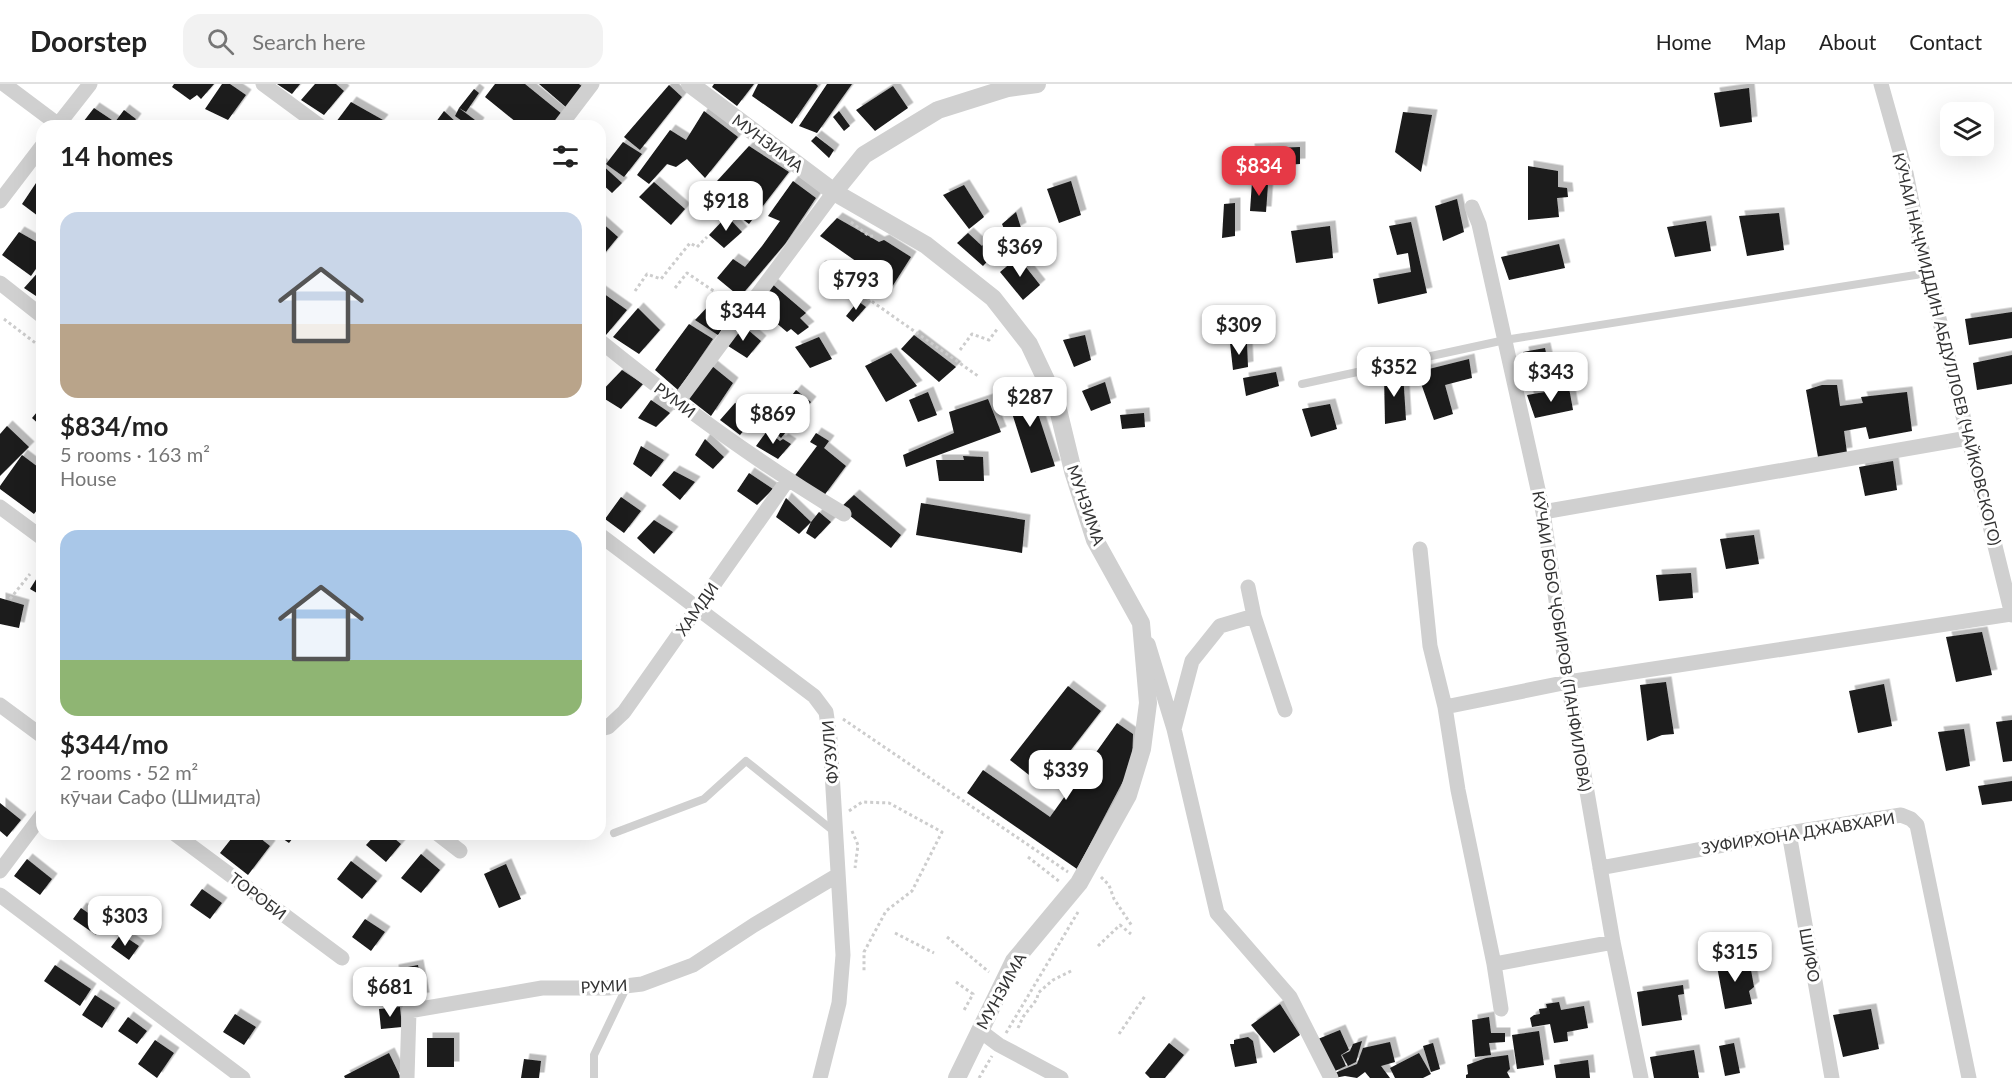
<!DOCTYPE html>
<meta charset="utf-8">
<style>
:root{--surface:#fff;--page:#f2f2f2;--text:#222;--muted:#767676;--line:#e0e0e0;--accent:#e63946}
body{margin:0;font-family:Lato,sans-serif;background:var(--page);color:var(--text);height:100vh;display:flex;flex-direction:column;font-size:22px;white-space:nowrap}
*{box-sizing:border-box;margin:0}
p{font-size:20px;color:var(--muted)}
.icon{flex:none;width:33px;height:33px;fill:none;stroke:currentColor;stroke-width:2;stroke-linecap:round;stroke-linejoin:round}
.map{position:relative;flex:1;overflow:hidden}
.details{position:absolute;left:36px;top:36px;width:570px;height:720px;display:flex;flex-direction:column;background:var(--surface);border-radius:18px;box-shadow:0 6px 24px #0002}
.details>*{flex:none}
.fabs{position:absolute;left:1940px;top:18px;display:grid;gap:12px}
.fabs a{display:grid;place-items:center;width:54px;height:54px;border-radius:12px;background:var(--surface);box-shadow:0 6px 24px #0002;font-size:30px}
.price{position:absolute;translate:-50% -51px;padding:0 14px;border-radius:12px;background:#fff;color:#222;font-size:20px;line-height:39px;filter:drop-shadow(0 2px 3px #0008)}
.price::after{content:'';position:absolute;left:50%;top:36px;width:18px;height:14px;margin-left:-9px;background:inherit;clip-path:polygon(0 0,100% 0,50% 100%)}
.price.current{background:var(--accent);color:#fff}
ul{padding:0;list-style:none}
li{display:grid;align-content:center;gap:12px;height:318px;padding:0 24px}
li span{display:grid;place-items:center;height:186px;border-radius:18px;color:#555}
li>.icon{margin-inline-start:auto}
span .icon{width:108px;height:108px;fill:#fffc;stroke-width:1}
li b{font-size:26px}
h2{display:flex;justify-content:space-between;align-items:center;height:72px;padding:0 24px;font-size:26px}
header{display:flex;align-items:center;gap:36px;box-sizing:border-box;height:84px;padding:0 30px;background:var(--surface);border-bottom:2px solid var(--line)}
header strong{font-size:28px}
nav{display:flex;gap:33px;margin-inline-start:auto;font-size:21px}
.search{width:420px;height:54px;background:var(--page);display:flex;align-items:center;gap:15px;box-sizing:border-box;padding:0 21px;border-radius:18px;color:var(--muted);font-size:22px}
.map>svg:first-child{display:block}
</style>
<header>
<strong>Doorstep</strong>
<div class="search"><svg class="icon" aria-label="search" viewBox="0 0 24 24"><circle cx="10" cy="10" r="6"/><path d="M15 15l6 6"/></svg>Search here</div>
<nav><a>Home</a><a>Map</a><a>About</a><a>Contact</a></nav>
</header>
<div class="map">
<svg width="2012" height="994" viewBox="0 0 2012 994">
<defs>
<filter id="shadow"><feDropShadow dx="5.5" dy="-5.5" stdDeviation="0" flood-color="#0004"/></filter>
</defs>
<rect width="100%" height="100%" fill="#fff"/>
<path fill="#1a1a1a" filter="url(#shadow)" d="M174,0H214L201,15L197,11L190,16L172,3Z
M222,0H230L246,11L228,36L205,25Z
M277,0H300L292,10Z
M315,0H336L344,7L324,31L301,16Z
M495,0H525L562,30L554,42H521L485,13Z
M539,0H579L583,3L567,24Z
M714,0H754L737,22L712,3Z
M758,0H816L818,2L792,40L752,12Z
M827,0H852L817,49L799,42Z
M669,1L682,13L640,66L624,53Z
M893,2L908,24L875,47L856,26Z
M1749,4L1752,38L1720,43L1714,9Z
M474,5L479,9L466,28L459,24L479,39L477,42H469L455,32L459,24Z
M351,18L383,36L378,42H333Z
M94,24L115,38L124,26L136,35L131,42H80Z
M444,27L458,40L456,42H433Z
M704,27L738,53L705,94L687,75L676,83L667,80L649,100L637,91L670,46L686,56Z
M839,27L850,42L844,47L833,33Z
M1403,28L1432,31L1421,88L1395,68Z
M816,52L834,66L829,74L811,57Z
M623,58L642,70L624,93L606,80Z
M749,62L789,88L749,140L707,108Z
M1300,63V80L1252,83L1249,65Z
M600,79L622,99L612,109L600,98Z
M1528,82L1558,87V103L1567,104L1568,113L1557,114L1559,133L1528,136Z
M40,93L42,95V135L22,120Z
M793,97L816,114L785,160L740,213L717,194L733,175L745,183L762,162L780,137L768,132Z
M1071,97L1081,131L1059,139L1047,105Z
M654,98L685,125L671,141L639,113Z
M1252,98L1268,100L1266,128L1250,127Z
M964,101L984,133L969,145L943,111Z
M1457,115L1464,148L1443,157L1435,122Z
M1235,119V152L1222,154L1224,120Z
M1016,128L1021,144L1007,152L1002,140Z
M1779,129L1784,166L1747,172L1739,132Z
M727,132L742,148L724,164L709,151Z
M837,134L879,158L884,156L911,173L885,214L861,199L870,187L820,152Z
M600,137L618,153L600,175Z
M1706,137L1711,167L1675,173L1667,143Z
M1411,138L1427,209L1378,220L1373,195L1411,188L1408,169L1397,171L1389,142Z
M1330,142L1333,174L1296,179L1291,147Z
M19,148L42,161V176L31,192L2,171Z
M968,149L982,162L991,149L1003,161L983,182L957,159Z
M1559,160L1565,184L1509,196L1501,173Z
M1018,173L1040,201L1023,216L1000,188Z
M42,184V216L24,204Z
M771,199L806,229L800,234L809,243L798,251L791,245L787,248L756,222Z
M600,207L627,226L606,251L600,246Z
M717,213L735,226L718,251L695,236Z
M858,217L866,223L853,238L846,232Z
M638,224L660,246L639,270L613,253Z
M2012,228V254L1969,261L1965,235Z
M689,240L713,255L678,306L655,286Z
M741,240L761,257L747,274L725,260Z
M914,251L956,283L939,298L901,265Z
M1085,251L1091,276L1074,283L1063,256Z
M819,253L832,275L810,284L795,263Z
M1230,259L1247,260L1248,283L1233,286Z
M1545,264L1553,302L1530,305L1523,268Z
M891,269L917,302L886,318L865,282Z
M2012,271V300L1977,306L1973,279Z
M1469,275L1472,294L1445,301L1453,330L1434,336L1417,288Z
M712,282L733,299L711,332L688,314Z
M622,286L643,300L621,325L600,312V309Z
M1276,288L1279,302L1246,312L1243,294Z
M1403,289L1406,336L1385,340L1384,291Z
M1105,298L1111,319L1091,327L1082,307Z
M1028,299L1055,382L1031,389L1005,307Z
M1822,301H1837L1840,322L1863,319L1861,313L1907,308L1912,347L1869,355L1866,343L1844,347L1847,369L1818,373L1806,306Z
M1569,304L1573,326L1535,334L1527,311Z
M796,306L811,318L781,354L768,342Z
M928,308L937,331L918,338L909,316Z
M988,315L1001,348L906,383L903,371L954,349L949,328Z
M651,316L670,329L656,343L638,334Z
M735,319L756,332L740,351L720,336Z
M1330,320L1337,345L1311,353L1302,325Z
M42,322V343L32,334Z
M1144,329L1145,343L1122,345L1120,331Z
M7,342L29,363L0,392V350Z
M767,347L780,357L783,355L791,360L778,375L756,362Z
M816,349L829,357L824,364L846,382L823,413L793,394L817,362L810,358Z
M705,355L724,373L713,385L695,371Z
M641,362L664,376L651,393L633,380Z
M22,371L42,386V419L34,430L0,405V402Z
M963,372L983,373L984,397H939L936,376H964Z
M1893,377L1897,406L1865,412L1859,383Z
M674,387L695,398L680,416L662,401Z
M749,389L773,405L757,421L737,407Z
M854,411L901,451L891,464L840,424Z
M621,413L641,427L624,449L605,435Z
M786,414L811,438L819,428L831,438L815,455L806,449L811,438L799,450L776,433Z
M921,419L1025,436L1022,469L916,451Z
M654,436L673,448L654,470L637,454Z
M1754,451L1759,480L1726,485L1720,455Z
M40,489L42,490V512L30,505Z
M1691,489L1693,514L1659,517L1656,491Z
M0,514L24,521L19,544L0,540Z
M1982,548L1992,591L1956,598L1946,553Z
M1666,598L1674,650L1662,651L1647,657L1640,601Z
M1884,600L1892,642L1858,649L1849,607Z
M1068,602L1101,627L1043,702L1010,676Z
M2012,636V677L2003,678L1996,638Z
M1117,639L1133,650L1132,680L1077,785L967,709L983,686L1050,733Z
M1964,645L1970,682L1946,687L1938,648Z
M2012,697V717L1982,721L1978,702Z
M0,719L21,736L7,753L0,747Z
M235,750H255L270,762L248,791L220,769Z
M276,750H296L289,759Z
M376,750H389L401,760L386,778L366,761Z
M421,770L440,786L421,809L401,794Z
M27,775L52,795L40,811L14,792Z
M351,777L377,797L362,815L337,795Z
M506,780L521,815L499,824L484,790Z
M202,805L222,819L210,835L190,821Z
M81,824L104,840L96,851L73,835Z
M365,835L385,848L371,867L352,853Z
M121,850L139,862L129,876L111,863Z
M1740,873L1743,887L1751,886L1754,903L1749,907L1752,920L1725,925L1716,877Z
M55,881L91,905L80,922L44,897Z
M418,881L424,914L398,918L393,886Z
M1683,901L1684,910L1678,911L1682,936L1642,942L1637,908Z
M95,911L115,924L102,944L82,931Z
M1559,918L1561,926L1584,922L1588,944L1567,948L1568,957L1554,959L1550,940L1532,943L1530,934L1534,931L1540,930L1539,925L1547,924L1546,920Z
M1280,920L1300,951L1274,969L1251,941Z
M400,923L402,943L381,945L379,925Z
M1871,925L1879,965L1843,973L1833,931Z
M235,930L256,943L244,961L223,948Z
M128,933L147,947L137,960L118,947Z
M1489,933L1491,949H1505V958L1489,959L1491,971L1475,973L1472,936Z
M1340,946L1349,966L1341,971L1346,982L1333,988L1318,955Z
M1539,947L1544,981L1517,985L1512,951Z
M1248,953L1253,957L1257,979L1235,983L1230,960H1234V956Z
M427,954H454V983H427Z
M155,956L174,969L157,994L138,980Z
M1362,957L1356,978L1348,982L1342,971L1350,967L1353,960Z
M1390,958L1395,978L1381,982L1390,994H1370L1365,988L1357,994L1345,992L1334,994L1332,990L1357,980L1363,964Z
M1169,959L1184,971L1165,994H1150L1145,989Z
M1433,959L1440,985L1431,988L1423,962Z
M1734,959L1740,989L1725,992L1719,962Z
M1694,966L1699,994H1654L1650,973Z
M389,969L401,994H345L344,992Z
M1419,969L1431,990L1423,994H1395L1390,984Z
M1508,971L1510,985L1507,988L1510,994H1466V991L1468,990L1467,981L1486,974Z
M524,975L541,977L539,994H521Z
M1588,976L1590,994H1556L1554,981Z"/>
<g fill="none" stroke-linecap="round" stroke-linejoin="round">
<path stroke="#cdcdcd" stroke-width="3" stroke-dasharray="3 3" stroke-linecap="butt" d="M851,138L869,152H875
M825,177L861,216
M675,204L687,189L727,216
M635,207L647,190L661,195L690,159L697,163L707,153
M867,214L978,292
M4,235L42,264
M960,266L972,250L989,256L998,244
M10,515L30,490
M843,635L1068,788
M849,727L862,718L889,719L942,748L912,807L886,827L864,868V888
M852,747L858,761L855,784
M1028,773L1060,798
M1101,793L1109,801L1114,815L1132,842
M895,849L934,869
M947,853L989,888
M1098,862L1120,841L1131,850
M956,898L973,910L963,928
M1018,944L1023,933L1037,915L1038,909L1053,896L1073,886
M1006,949L1078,828
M1119,950L1145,912
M979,994L992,972"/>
<path stroke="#d0d0d0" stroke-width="8" d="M1302,300L1505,256L1928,189
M614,749L704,715L746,677L836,749
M594,994V971L627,902"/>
<path stroke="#d0d0d0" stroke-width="15" d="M4,0L60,42
M263,0L320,42
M1881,0L1906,89L1918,149L2012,531
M57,42L90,0
M560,42L592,0
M0,117L42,62
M1472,123L1479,140L1543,428L1568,598L1613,858L1641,994
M0,199L42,232
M600,257C678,320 758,379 844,430
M677,319L834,108
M0,423L42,454
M1543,428L1968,354
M600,451L814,612L826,628L830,655L843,871L839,919L820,994
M1420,465L1430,562L1445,623L1458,706L1494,880L1501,925
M1248,503L1254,532L1285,626
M1148,560L1174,645L1217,829L1290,913L1331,994
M0,621L42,652
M1445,623L1568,598L2012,530
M600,645L608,643L624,628L787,397
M1174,645L1192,577L1220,542L1254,532
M1789,749L1832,994
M175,750L342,874
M438,750L460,767
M1600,784L1789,749L1901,731L1911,735L1917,741L1969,994
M0,787L42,731
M0,811L243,994
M1494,880L1613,858
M979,946L999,961L1061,994
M407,994L409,927L542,904H608L642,900L693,881L754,841L838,791"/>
<path stroke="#d0d0d0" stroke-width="18" d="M690,0L834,108L926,161L993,214L1029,260L1056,317L1073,387L1095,456L1141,539L1148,619L1142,665L1128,711L1079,799L1014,877L957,994
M834,108L864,71L938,26L1008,4L1037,0"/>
</g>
<g text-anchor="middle" stroke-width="6" stroke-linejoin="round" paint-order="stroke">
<g font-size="16" fill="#333" stroke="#fff">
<text transform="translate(768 59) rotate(37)" y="6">МУНЗИМА</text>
<text transform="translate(1947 265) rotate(76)" y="6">КӮЧАИ НАҶМИДДИН АБДУЛЛОЕВ (ЧАЙКОВСКОГО)</text>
<text transform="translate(675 316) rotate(37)" y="6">РУМИ</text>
<text transform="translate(1086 421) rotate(71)" y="6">МУНЗИМА</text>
<text transform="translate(697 525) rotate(-55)" y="6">ХАМДИ</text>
<text transform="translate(1562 557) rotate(81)" y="6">КӮЧАИ БОБО ҶОБИРОВ (ПАНФИЛОВА)</text>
<text transform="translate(830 668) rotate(-95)" y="6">ФУЗУЛИ</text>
<text transform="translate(1798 749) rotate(-9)" y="6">ЗУФИРХОНА ДЖАВХАРИ</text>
<text transform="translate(258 812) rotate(37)" y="6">ТОРОБИ</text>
<text transform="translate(1810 871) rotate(80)" y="6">ШИФО</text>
<text transform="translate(604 902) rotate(-3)" y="6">РУМИ</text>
<text transform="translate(1001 907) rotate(-61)" y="6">МУНЗИМА</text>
</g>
</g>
</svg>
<div class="fabs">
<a><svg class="icon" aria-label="layers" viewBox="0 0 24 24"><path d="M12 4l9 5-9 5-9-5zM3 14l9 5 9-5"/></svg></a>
</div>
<b class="price current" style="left:1259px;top:113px">$834</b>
<b class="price" style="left:726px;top:148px">$918</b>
<b class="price" style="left:1020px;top:194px">$369</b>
<b class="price" style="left:856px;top:227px">$793</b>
<b class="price" style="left:743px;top:258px">$344</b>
<b class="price" style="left:1239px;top:272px">$309</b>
<b class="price" style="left:1394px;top:314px">$352</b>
<b class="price" style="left:1551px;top:319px">$343</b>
<b class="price" style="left:1030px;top:344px">$287</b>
<b class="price" style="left:773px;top:361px">$869</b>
<b class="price" style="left:1066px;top:717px">$339</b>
<b class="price" style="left:125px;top:863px">$303</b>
<b class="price" style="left:1735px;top:899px">$315</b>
<b class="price" style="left:390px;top:934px">$681</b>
<section class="details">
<h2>14 homes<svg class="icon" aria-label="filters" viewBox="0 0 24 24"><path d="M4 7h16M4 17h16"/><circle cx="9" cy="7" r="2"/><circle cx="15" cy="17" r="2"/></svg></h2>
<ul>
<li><span style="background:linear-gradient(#c9d6e8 60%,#b9a48a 0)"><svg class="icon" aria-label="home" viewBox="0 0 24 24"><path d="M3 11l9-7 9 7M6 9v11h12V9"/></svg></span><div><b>$834/mo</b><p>5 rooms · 163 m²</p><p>House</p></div></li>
<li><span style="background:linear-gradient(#a9c7e8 70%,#8fb573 0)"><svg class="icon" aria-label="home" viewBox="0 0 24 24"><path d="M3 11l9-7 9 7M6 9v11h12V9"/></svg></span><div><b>$344/mo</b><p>2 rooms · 52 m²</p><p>кӯчаи Сафо (Шмидта)</p></div></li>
</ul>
</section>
</div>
